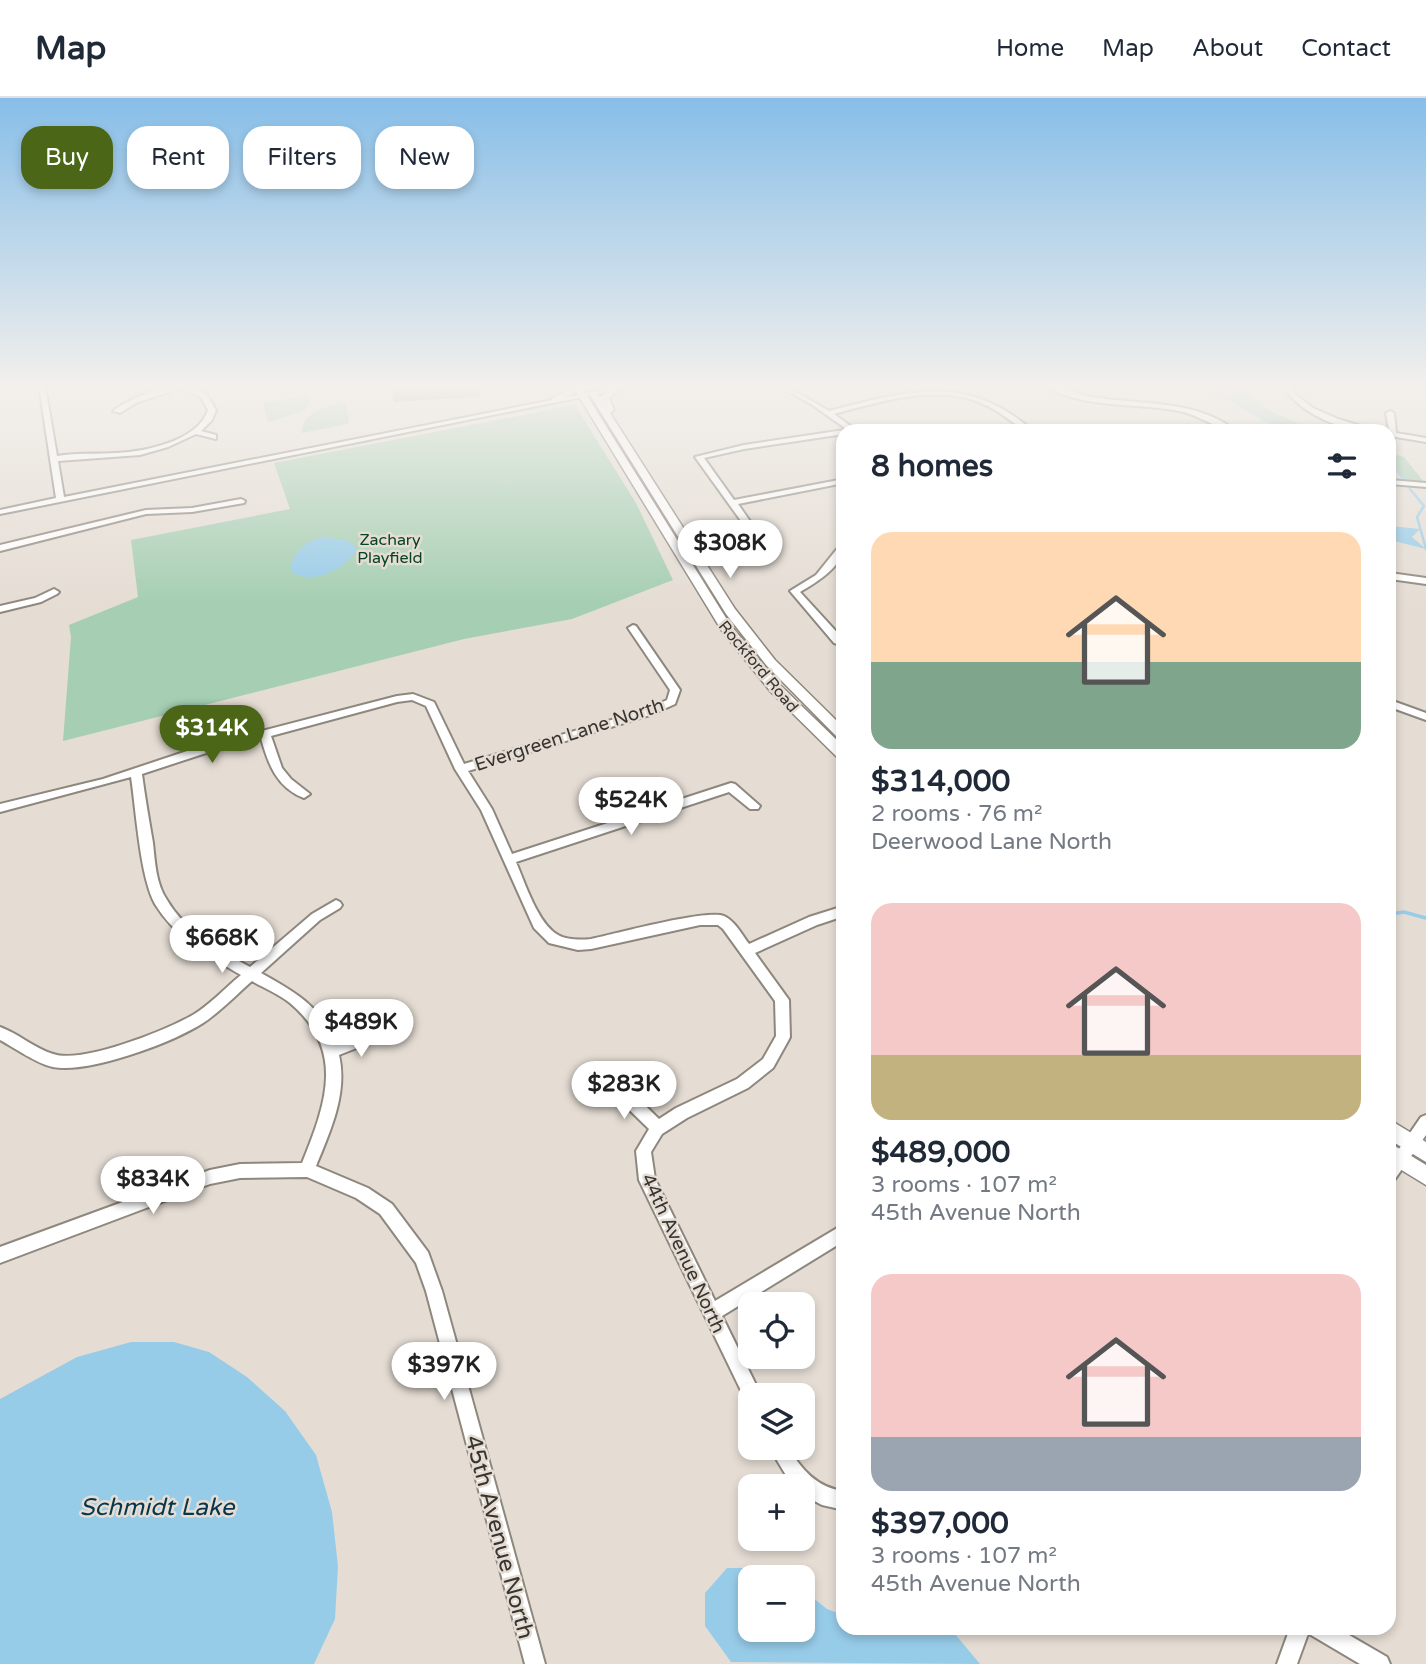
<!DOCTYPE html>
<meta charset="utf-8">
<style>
:root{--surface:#fff;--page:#f6f6f7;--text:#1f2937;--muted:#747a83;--line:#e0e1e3;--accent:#4c6617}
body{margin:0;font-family:"Varela Round",sans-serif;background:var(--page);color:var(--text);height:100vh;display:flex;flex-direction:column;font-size:26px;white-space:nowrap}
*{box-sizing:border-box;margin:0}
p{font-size:23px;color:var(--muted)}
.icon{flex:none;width:38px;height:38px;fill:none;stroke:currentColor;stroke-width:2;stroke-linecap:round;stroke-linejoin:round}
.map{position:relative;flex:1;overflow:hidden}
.drawer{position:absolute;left:836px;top:326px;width:560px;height:1211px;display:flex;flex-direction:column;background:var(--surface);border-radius:21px;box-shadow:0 4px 10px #0003}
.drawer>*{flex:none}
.guide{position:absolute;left:21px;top:28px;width:665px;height:63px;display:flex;gap:14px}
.controls{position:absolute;left:738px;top:1194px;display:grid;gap:14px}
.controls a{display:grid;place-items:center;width:77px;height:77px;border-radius:14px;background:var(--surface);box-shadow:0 4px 10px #0003;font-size:35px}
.price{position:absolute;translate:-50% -60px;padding:0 16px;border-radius:24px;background:#fff;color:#222;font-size:23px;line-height:46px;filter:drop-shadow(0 2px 4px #0008)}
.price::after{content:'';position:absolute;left:50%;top:42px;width:21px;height:16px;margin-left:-10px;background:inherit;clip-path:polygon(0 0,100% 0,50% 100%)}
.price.on{background:var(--accent);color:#fff}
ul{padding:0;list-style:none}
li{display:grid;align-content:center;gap:14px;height:371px;padding:0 35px}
li span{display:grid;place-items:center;height:217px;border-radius:21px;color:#555}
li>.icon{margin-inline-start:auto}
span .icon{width:126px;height:126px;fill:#fffc;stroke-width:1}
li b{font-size:30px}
h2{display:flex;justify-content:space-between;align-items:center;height:84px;padding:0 35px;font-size:30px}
.pill{padding:0 24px;border-radius:21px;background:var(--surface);box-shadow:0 4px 10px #0003;font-size:24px;line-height:63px}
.pill.on{background:var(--accent);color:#fff}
header{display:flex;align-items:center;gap:42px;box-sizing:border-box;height:98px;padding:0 35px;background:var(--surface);border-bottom:2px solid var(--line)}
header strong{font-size:33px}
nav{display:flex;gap:38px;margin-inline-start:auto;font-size:24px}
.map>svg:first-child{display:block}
</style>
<header>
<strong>Map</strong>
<nav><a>Home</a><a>Map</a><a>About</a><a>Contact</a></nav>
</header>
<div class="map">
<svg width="1426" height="1566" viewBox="0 0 1426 1566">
<rect width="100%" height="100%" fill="#e5ddd4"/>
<path fill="#a5ceb2" d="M1177,288H1244L1266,311L1312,332H1283L1217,296Z
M309,297L310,305L303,313L268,324L263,305Z
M346,305L349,324L347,326L302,335C302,312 328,309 346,305Z
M575,307L636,405L673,482L572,521L464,541L63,643L71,539L69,527L138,499L131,442L290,411L274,365Z
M1390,355L1404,359L1424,384L1402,382L1394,365L1390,364Z"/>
<path fill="#97cce9" d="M1390,428L1420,431L1412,439L1426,451L1390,442Z
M324,439L349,443L357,451C347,470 310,490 290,472C294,453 305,443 324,439Z
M131,1244H174L209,1254L247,1279L285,1313L316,1357L332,1414L338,1468L335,1521L314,1566H0V1301L77,1259Z
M727,1470H759L778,1479H751V1531H803V1492L827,1511L843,1517L844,1530H950L980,1566L731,1564L705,1528V1495Z"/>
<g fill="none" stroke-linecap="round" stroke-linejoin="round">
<path stroke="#97cce9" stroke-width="2.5" d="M1220,293L1262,321L1291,332
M1390,366L1406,383
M1410,391L1424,408L1417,419L1426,451"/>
<path stroke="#97cce9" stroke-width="3.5" d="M1390,816L1404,814L1426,820"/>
<g stroke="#8d877e" stroke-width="4">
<path id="minor" d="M39,288H45L57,358C81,354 105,357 129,354C155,351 199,340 208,312L200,298L181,290L136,305L120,315L113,313C134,297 178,281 203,294C209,298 212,306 216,312L212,322L201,333L216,337V341L196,336L168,349L140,357L58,363L64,399L623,288H637L0,416V412L56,400Z
M778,288H786L829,313C907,293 965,274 1032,332H1024C1010,323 998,312 983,306C937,285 880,304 834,316L856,332H848L811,306Z
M1045,288C1061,288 1076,296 1092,299C1140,307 1195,301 1235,332C1222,333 1199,318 1184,314C1139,304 1086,312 1045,288Z
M1284,288H1291L1295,296L1313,310L1338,321L1374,332C1344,335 1298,315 1284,288Z
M1390,313L1394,315L1396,335L1426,340V344L1390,338L1386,315Z
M844,332H847H844V336L744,351L704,360L734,402L844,381V385L738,406L756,432L752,435L749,434L695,359L744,347Z
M1390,382L1426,385V389L1390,386Z
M241,401L245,403L244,405L192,414L146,416L0,453V447L146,412L192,410Z
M841,446H844C844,468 817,484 800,494L844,542V549L834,545L790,493L816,477Z
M1390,475L1426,480V486L1390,481Z
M54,491L59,494L57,496L41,504L0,514V508L35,500Z
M633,527L636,528L680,592L675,606L653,616L468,673L492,711L512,756L731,685L735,686L760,708L758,711H750L729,694L516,764C525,785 538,826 558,837C567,842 581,842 591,841C615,836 706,811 724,818C735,823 742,837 749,846L809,819L844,808V818L817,827L755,855L789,902L790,939L788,943L773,970L748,990L687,1020L662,1036L651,1054L655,1081L715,1203L844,1126V1143L722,1218L761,1297H751V1305L746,1303L639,1082L636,1053L649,1031L611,994L609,989L611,984L616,983L621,984L659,1021L676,1010L737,981L763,961L776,938L775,903L723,831L718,827H700L591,851L578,852L549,845L534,830L481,712L455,671L426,608L412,602L397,604L271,638L282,670L291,681L310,696L304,700C277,690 268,666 261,640L203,656L142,676C145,699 149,722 153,745C155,764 156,786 167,802C185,833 219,852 250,869L312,816L336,802L340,804L342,807L340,810L320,822L261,875C292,892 324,910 335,946L377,930L382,932L384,936L382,940L339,957C348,995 330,1034 316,1068L368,1090L392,1106L428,1154L442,1193L545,1566H525L426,1193L416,1165L380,1116L356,1100L307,1079L240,1080L210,1086L0,1165V1149L210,1072L240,1066L302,1065C326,1006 346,952 290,905C279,896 264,890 252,883C236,897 220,914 203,925C172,945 88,976 53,969C37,966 15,950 0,942V929C19,936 34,950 53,956C82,966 164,933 191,918C209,908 225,890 241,877C208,858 175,839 155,806C140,779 136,712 131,679L0,714V706L103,681L196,650L397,598L413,596L434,604L464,666L645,612L667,602L670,592L628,530Z
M1390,602L1426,615V622L1390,609Z
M1426,1017V1037L1395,1081L1390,1083V1064L1421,1019Z
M769,1349H788C801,1371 817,1390 844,1393V1412L822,1407L803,1397V1388H793L790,1384Z
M1290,1530H1337L1387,1559L1390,1566H1360L1311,1537L1309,1533L1297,1566H1277Z"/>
</g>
<g stroke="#8d877e" stroke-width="3">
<path id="major" d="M567,288H581L731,528L781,588L844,649V663L839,661L771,594L722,533L575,292L573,296L555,304L551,301L566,293Z
M612,290L619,292L609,300L614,312L610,315L735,511L775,562L844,630V642L839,641L767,568L726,516L590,297L594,294L600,299Z
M1390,1022L1426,1044V1064L1390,1042Z
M1390,1045L1426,1067V1087L1390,1065Z"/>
</g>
<use href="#minor" fill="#fff" fill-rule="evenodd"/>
<use href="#major" fill="#fff" fill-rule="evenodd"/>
</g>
<path fill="#a38764" d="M392,288H480V295L478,299L394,304L392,293Z"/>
<path fill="#856e51" d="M476,288H480V295L478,299Z"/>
<path fill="#be9d74" stroke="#856e51" stroke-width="2" d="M392,288H468L392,293Z"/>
<linearGradient id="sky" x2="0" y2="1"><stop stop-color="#87bee8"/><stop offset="0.57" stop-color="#f3f0ec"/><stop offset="1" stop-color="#f3f0ec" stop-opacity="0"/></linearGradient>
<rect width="1426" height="507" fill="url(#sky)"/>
<g text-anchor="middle" stroke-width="5" stroke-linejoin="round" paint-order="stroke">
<g font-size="16" fill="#074426" stroke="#e5ddd4">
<text x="390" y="447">Zachary<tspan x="390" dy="18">Playfield</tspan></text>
</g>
<g font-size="16" fill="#383531" stroke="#e5ddd4">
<text transform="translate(759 568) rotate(50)" y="6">Rockford Road</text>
</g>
<g font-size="19" fill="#383531" stroke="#e5ddd4">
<text transform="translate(569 636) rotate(-18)" y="7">Evergreen Lane North</text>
<text transform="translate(684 1155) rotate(65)" y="7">44th Avenue North</text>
</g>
<g font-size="23" fill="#383531" stroke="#e5ddd4">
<text transform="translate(500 1439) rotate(75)" y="8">45th Avenue North</text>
</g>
<g font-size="24" font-style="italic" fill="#07364a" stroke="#e5ddd4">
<text x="157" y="1417">Schmidt Lake</text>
</g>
</g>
</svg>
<div class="controls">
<a><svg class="icon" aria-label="locate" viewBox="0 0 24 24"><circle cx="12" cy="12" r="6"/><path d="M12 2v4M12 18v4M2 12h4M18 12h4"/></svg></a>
<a><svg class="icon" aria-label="layers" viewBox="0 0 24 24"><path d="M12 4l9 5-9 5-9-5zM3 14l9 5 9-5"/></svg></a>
<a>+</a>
<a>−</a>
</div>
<b class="price" style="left:730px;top:482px">$308K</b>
<b class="price on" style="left:212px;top:667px">$314K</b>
<b class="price" style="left:631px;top:739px">$524K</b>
<b class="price" style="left:222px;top:877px">$668K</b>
<b class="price" style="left:361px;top:961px">$489K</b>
<b class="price" style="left:624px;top:1023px">$283K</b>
<b class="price" style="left:153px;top:1118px">$834K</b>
<b class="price" style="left:444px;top:1304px">$397K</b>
<div class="guide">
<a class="pill on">Buy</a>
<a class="pill">Rent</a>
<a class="pill">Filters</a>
<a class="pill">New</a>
</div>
<section class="drawer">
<h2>8 homes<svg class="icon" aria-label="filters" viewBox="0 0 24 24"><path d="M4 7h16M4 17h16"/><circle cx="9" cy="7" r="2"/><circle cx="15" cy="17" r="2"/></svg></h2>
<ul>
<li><span style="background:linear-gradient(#ffd9b3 60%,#7fa58c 0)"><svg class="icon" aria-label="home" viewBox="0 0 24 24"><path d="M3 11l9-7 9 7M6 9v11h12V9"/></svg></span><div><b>$314,000</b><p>2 rooms · 76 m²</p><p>Deerwood Lane North</p></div></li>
<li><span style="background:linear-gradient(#f6c9c9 70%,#c2b280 0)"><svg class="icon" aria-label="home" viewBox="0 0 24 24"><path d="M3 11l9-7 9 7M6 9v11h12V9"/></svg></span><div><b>$489,000</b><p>3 rooms · 107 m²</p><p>45th Avenue North</p></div></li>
<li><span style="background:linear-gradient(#f6c9c9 75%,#9aa5b1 0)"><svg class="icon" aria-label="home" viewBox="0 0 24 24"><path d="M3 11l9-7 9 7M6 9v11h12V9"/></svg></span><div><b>$397,000</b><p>3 rooms · 107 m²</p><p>45th Avenue North</p></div></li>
</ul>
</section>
</div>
